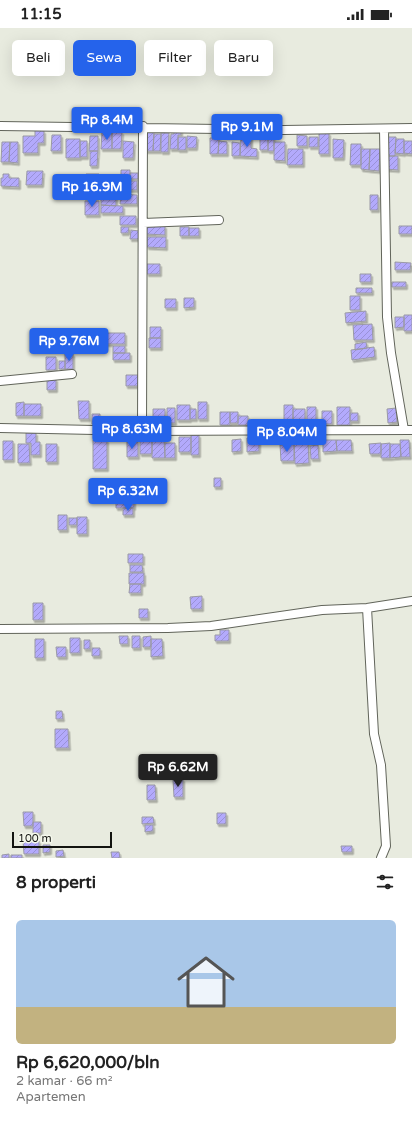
<!DOCTYPE html>
<html lang="id">
<meta charset="utf-8">
<style>
:root{--surface:#fff;--page:#f6f6f6;--text:#222;--muted:#767676;--accent:#2563eb}
body{margin:0;font-family:"Varela Round",sans-serif;background:var(--page);color:var(--text);height:100vh;display:flex;flex-direction:column;font-size:15px;white-space:nowrap}
*{box-sizing:border-box;margin:0}
p{font-size:13px;color:var(--muted)}
.icon{flex:none;width:22px;height:22px;fill:none;stroke:currentColor;stroke-width:2;stroke-linecap:round;stroke-linejoin:round}
.map{position:relative;height:830px;overflow:hidden}
.drawer{display:flex;flex-direction:column;background:var(--surface);flex:1}
.drawer>*{flex:none}
.guide{position:absolute;left:12px;top:12px;width:388px;height:36px;display:flex;gap:8px}
.scale{position:absolute;left:12px;bottom:10px;width:100px;box-sizing:border-box;padding-left:4px;border:2px solid #131410;border-top:0;font-size:11px;line-height:14px;white-space:nowrap;color:#131410;-webkit-text-stroke:3px #f5f8ec;paint-order:stroke}
.price{position:absolute;translate:-50% -34px;padding:0 9px;border-radius:4px;background:var(--accent);color:#fff;font-size:13px;line-height:26px;filter:drop-shadow(0 1px 2px #0008)}
.price::after{content:'';position:absolute;left:50%;top:24px;width:12px;height:9px;margin-left:-6px;background:inherit;clip-path:polygon(0 0,100% 0,50% 100%)}
.price.on{background:#222;color:#fff}
ul{padding:0;list-style:none}
li{display:grid;align-content:center;gap:8px;height:212px;padding:0 16px}
li span{display:grid;place-items:center;height:124px;border-radius:6px;color:#555}
li>.icon{margin-inline-start:auto}
span .icon{width:72px;height:72px;fill:#fffc;stroke-width:1}
li b{font-size:17px}
h2{display:flex;justify-content:space-between;align-items:center;height:48px;padding:0 16px;font-size:17px}
.pill{padding:0 14px;border-radius:6px;background:var(--surface);box-shadow:0 4px 16px #0002;font-size:14px;line-height:36px}
.pill.on{background:var(--accent);color:#fff}
.status{display:flex;justify-content:space-between;align-items:center;height:28px;padding:0 20px;background:var(--surface);direction:ltr}
.status svg{height:11px;fill:currentColor}
.map>svg:first-child{display:block}
</style>
<div class="status"><b>11:15</b><svg viewBox="0 0 49 12"><path d="M0 12V9h3v3zM5 12V6h3v6zM10 12V3h3v9zM15 12V0h3v12zM26 1h20v11H26zM47 4h2v5h-2z"/></svg></div>
<div class="map">
<svg width="412" height="830" viewBox="0 0 412 830">
<defs>
<pattern id="building-hatch" width="6" height="6" patternUnits="userSpaceOnUse"><rect width="6" height="6" fill="#b3aafc"/><path d="M-1 1l2-2M0 6l6-6M5 7l2-2" fill="none" stroke="#9991d7"/></pattern>
<filter id="shadow"><feDropShadow dx="1.5" dy="2.5" stdDeviation="0" flood-color="#0004"/></filter>
</defs>
<rect width="100%" height="100%" fill="#e8ebdf"/>
<path fill="url(#building-hatch)" stroke="#9a99a4" filter="url(#shadow)" d="M174,101H181V107H178V121H170L171,106H174Z
M35,102L44,103V115H38V125H23V108H35Z
M145,103L154,104L153,123H145Z
M102,104H112V121H101Z
M112,104H122L121,121H112Z
M161,105H169L168,124H161Z
M319,105H329V126H319Z
M154,106H161L160,123H153Z
M52,107H61V123H51Z
M297,107L307,108V118H297Z
M90,108H98V123H89Z
M187,108L197,109L196,120H187Z
M178,109H186V122H178Z
M241,109H251V120L257,121V129L240,128Z
M260,109L268,110V122H260Z
M309,109H318V119H309Z
M387,109H396L395,128H387Z
M210,110H219L218,126H210Z
M268,110H274V123H268Z
M66,111H80V130H66Z
M333,111L344,112L343,130H333Z
M396,111H404V126L395,125Z
M80,113H87V129H80Z
M123,113L134,114L133,130H123Z
M219,113L227,114V126H218Z
M404,113H412V126L404,125Z
M2,114H10L9,134H1Z
M10,114H18V135L9,134Z
M232,114L240,115V128H232Z
M274,114H285V133L274,132Z
M351,116H361V137H350Z
M288,121H303V137H287Z
M361,121H370L369,142L361,141Z
M370,121H380L379,143L369,142Z
M90,123H98L97,138H90Z
M386,128H398V142L385,141Z
M121,142H130V151H121Z
M27,143H43L42,157H26Z
M130,145H138V151H130Z
M3,146H9V150H19V159L1,158V150H3Z
M86,146H99V156H85Z
M68,152H81V161H68Z
M120,153H137V162H120Z
M121,166L137,167V176H120Z
M370,167H378V182H370Z
M101,168H116V178L101,177Z
M85,173H99V187H85Z
M101,177L123,178V185H101Z
M120,188H136V197H120Z
M146,198H165V207L146,206Z
M399,198H412V206H399Z
M121,199H129L128,205H121Z
M180,199H189V208H180Z
M189,200H199V208H189Z
M131,202L139,203V211H130Z
M147,209H166V220L147,219Z
M395,234L411,235L410,242H395Z
M147,236H160V246H147Z
M360,246H371V254H360Z
M392,254H406V259H392Z
M356,260H372V265H356Z
M350,268H360V282H350Z
M184,270H194V279L184,280Z
M165,271H176V280H165Z
M366,283V293L346,295L345,285Z
M404,287H412V303H404Z
M395,289H404V299L395,300Z
M372,296L373,312H354L353,297Z
M150,299H161V310H150Z
M102,305H125V316H102Z
M149,310H161V320H149Z
M366,314L367,320L355,322V316Z
M113,318H125V325H113Z
M374,319L375,329L352,332L351,322Z
M113,325H130V332H113Z
M65,326H73V341H65Z
M46,329H56V342H46Z
M59,333H65V341H59Z
M126,347H139V358H126Z
M47,351H56V362H47Z
M78,373H89V391H79Z
M24,374V388H16V375Z
M198,374H207V391H198Z
M24,376H41V388H24Z
M177,377H190V392H177Z
M284,377H293V394H284Z
M307,379H316V393H307Z
M337,379H350V397H337Z
M167,380H175V395H167Z
M396,380L397,394L388,395L387,381Z
M153,381H165V396H153Z
M190,381H196V391H190Z
M293,381H305V394H293Z
M322,383H332V396H322Z
M220,384H230V397H220Z
M230,384H238V395H230Z
M350,385H358V393H350Z
M92,386H100V396H92Z
M238,388H248V397H238Z
M26,405H36V414H40V427H31V415H26Z
M191,407H199V427H191Z
M179,409H191V424H179Z
M259,409V423L247,424V410Z
M140,411H152V426H140Z
M152,411H164L165,430H152Z
M241,411V423L232,424V412Z
M93,412H107V441H93Z
M323,412H336L337,423L323,424Z
M336,412H351L352,423H337Z
M400,412H409L410,429H401Z
M3,413H13V432H3Z
M127,414H138V429H127Z
M308,414L309,435L295,436L294,415Z
M165,415H175V430H165Z
M381,415V426H370L369,416Z
M390,415V430H381V416Z
M18,416H29L30,435H18Z
M46,416H57V434H46Z
M294,416V433H281L280,417Z
M390,416H400L401,429L390,430Z
M318,417L319,431H311L310,418Z
M214,450H221V459H214Z
M106,454V472H94V455Z
M116,472H134V480H116Z
M123,480H133V487H123Z
M58,487H67V502H58Z
M77,489H87V506H77Z
M69,490H77V497H69Z
M128,526H143V535H128Z
M130,537H142L143,544H130Z
M129,545H144V556H129Z
M130,556H141V565H129Z
M202,568V581H191L190,569Z
M33,575H43V592H33Z
M139,581H148V590H139Z
M220,602H229V613H215V607H220Z
M119,608H128V616H120Z
M132,608H140V620H132Z
M151,608V619H143V609Z
M70,610H80V625H70Z
M35,611H44V630H35Z
M151,611H162L163,628L151,629Z
M84,612H90V621H84Z
M56,619H66V629H57Z
M92,620H100V628H92Z
M56,683H62L63,691H56Z
M55,701H68L69,720H55Z
M183,751V769H174L173,752Z
M147,757H155L156,772H147Z
M23,784H33V798H24Z
M217,785H226V796H217Z
M142,789H153L154,795L142,796Z
M33,794H41V805H33Z
M145,797H153V803L145,804Z
M23,813H39V826H24Z
M43,817H50V824L43,825Z
M341,818H352V824H342Z
M63,822L64,828L56,829V823Z
M111,824H119L120,830H112Z
M9,826V830H2V827Z
M11,827H22V830H11Z"/>
<g fill="none" stroke-linecap="round" stroke-linejoin="round">
<g stroke="#61645a" stroke-width="10">
<path id="minor" d="M0,98L284,102L412,100
M384,101L387,289L391,325L404,402
M143,195L219,192
M0,353L72,346
M0,400L142,403L412,402
M142,403L143,98
M367,580L374,706L381,737L386,818L381,830
M0,601L168,600L211,598L322,582L367,580L412,573"/>
</g>
<use href="#minor" stroke="#fff" stroke-width="8"/>
</g>
</svg>
<div class="scale">100 m</div>
<b class="price" style="left:107px;top:113px">Rp 8.4M</b>
<b class="price" style="left:247px;top:120px">Rp 9.1M</b>
<b class="price" style="left:92px;top:180px">Rp 16.9M</b>
<b class="price" style="left:69px;top:334px">Rp 9.76M</b>
<b class="price" style="left:132px;top:422px">Rp 8.63M</b>
<b class="price" style="left:287px;top:425px">Rp 8.04M</b>
<b class="price" style="left:128px;top:484px">Rp 6.32M</b>
<b class="price on" style="left:178px;top:760px">Rp 6.62M</b>
<div class="guide">
<a class="pill">Beli</a>
<a class="pill on">Sewa</a>
<a class="pill">Filter</a>
<a class="pill">Baru</a>
</div>
</div>
<section class="drawer">
<h2>8 properti<svg class="icon" aria-label="filters" viewBox="0 0 24 24"><path d="M4 7h16M4 17h16"/><circle cx="9" cy="7" r="2"/><circle cx="15" cy="17" r="2"/></svg></h2>
<ul>
<li><span style="background:linear-gradient(#a9c7e8 70%,#c2b280 0)"><svg class="icon" aria-label="home" viewBox="0 0 24 24"><path d="M3 11l9-7 9 7M6 9v11h12V9"/></svg></span><div><b>Rp 6,620,000/bln</b><p>2 kamar · 66 m²</p><p>Apartemen</p></div></li>
</ul>
</section>
